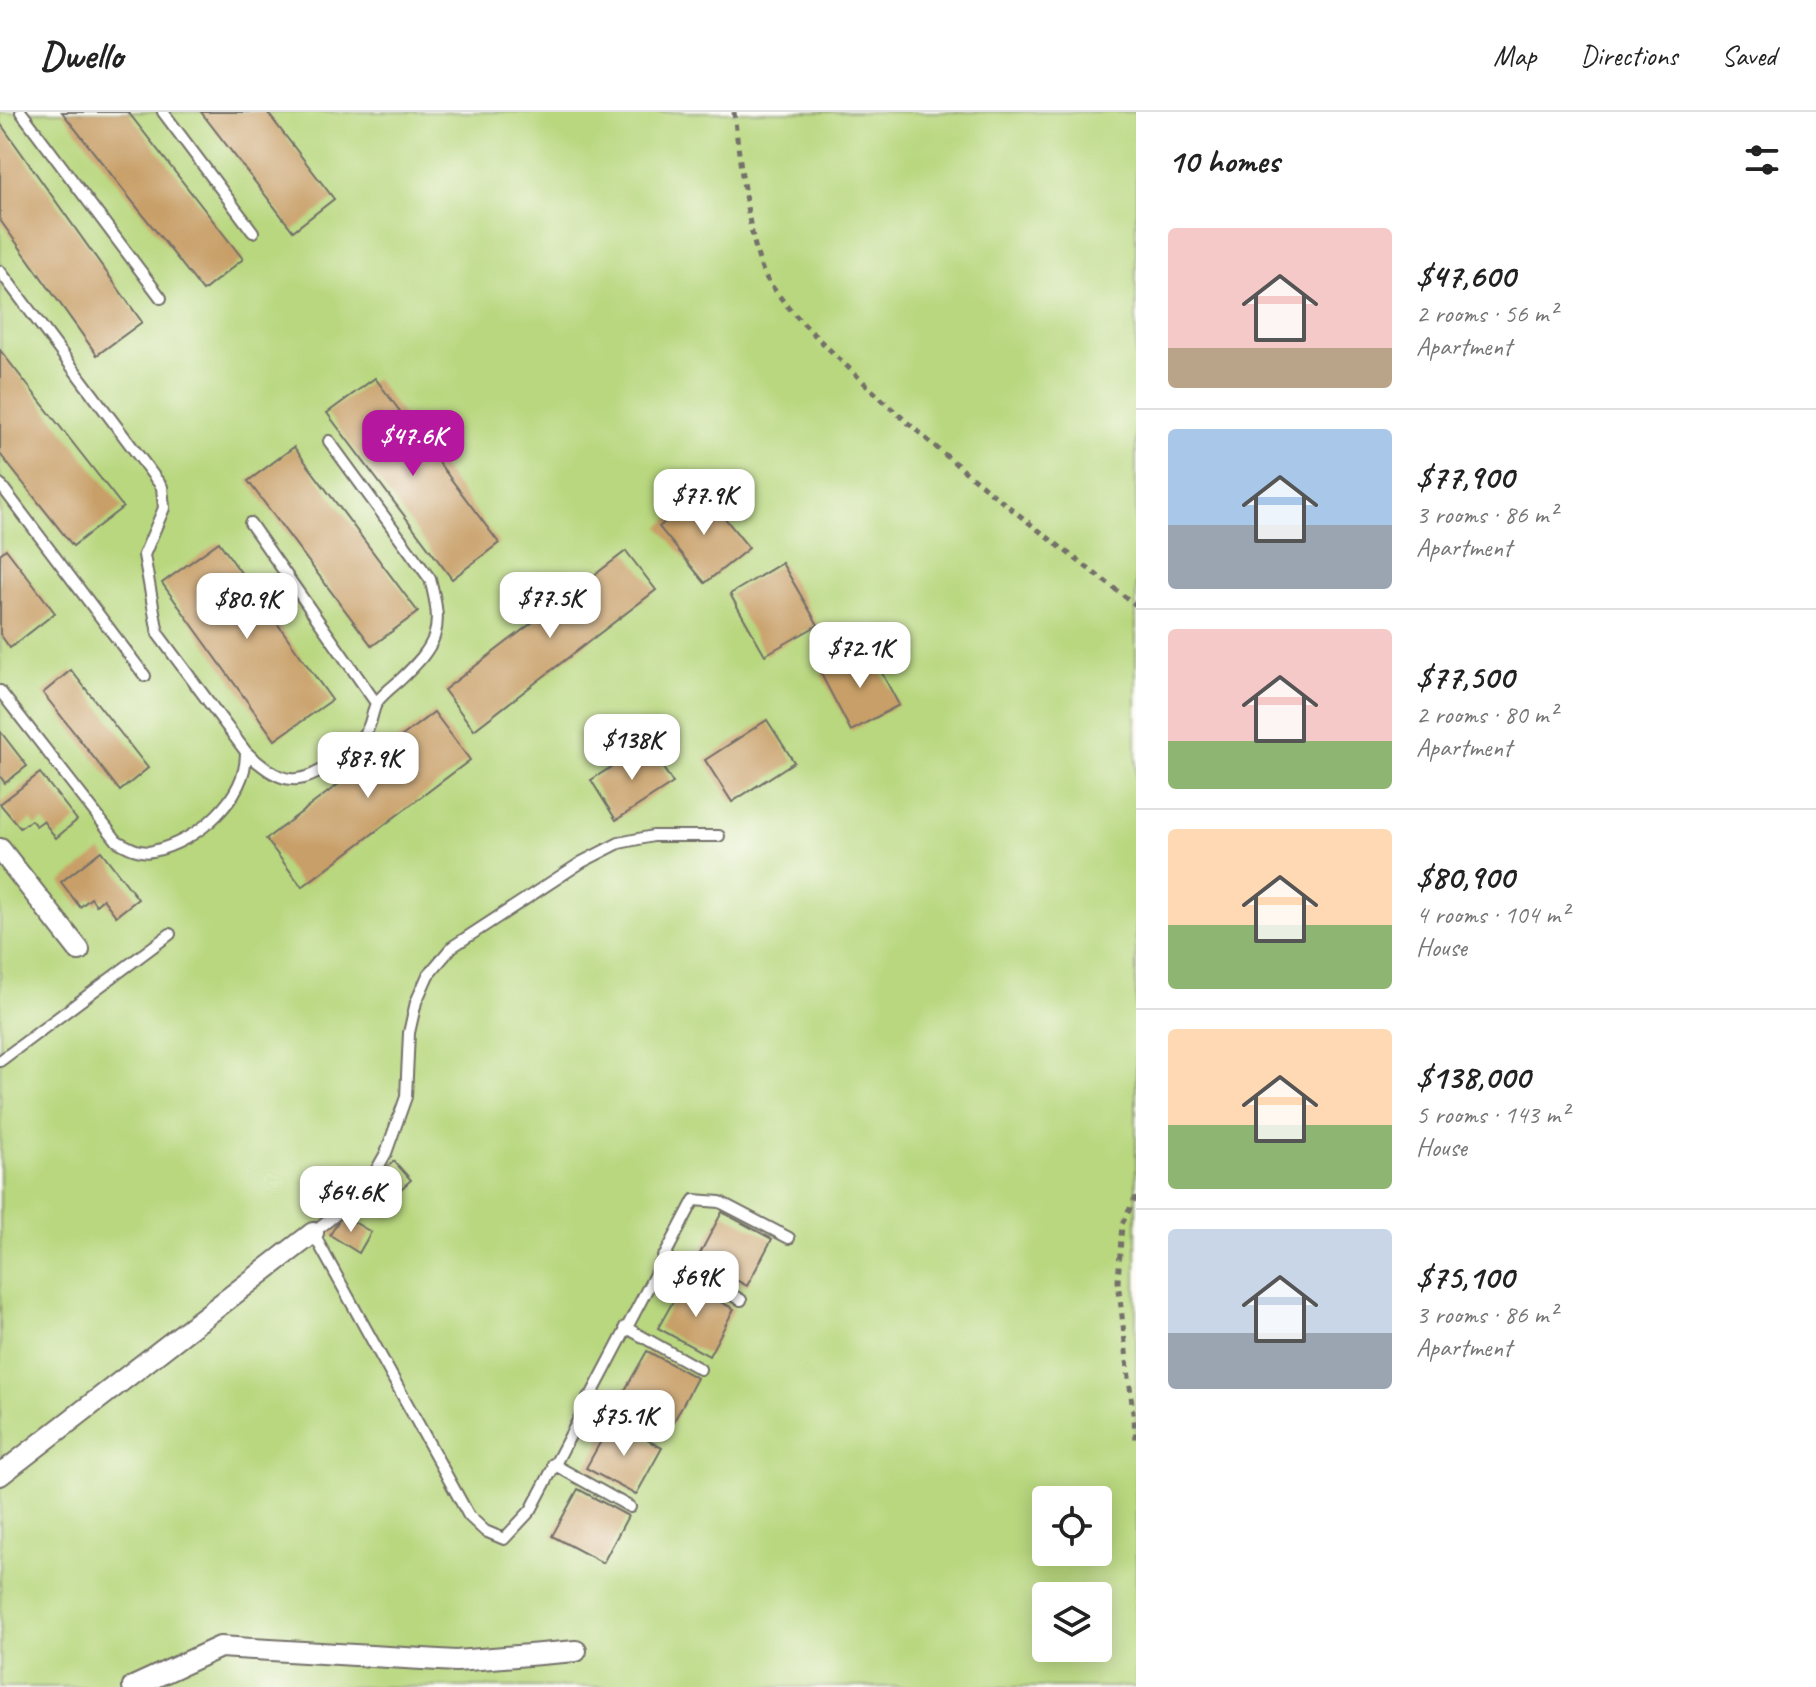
<!DOCTYPE html>
<meta charset="utf-8">
<style>
:root{--surface:#fff;--page:#f6f6f6;--text:#222;--muted:#767676;--line:#e0e0e0;--accent:#b5179e}
body{margin:0;font-family:Caveat,sans-serif;background:var(--page);color:var(--text);height:100vh;display:flex;flex-direction:column;font-size:30px;white-space:nowrap}
*{box-sizing:border-box;margin:0}
p{font-size:26px;color:var(--muted)}
.icon{flex:none;width:44px;height:44px;fill:none;stroke:currentColor;stroke-width:2;stroke-linecap:round;stroke-linejoin:round}
.map{position:relative;flex:1;overflow:hidden}
.panel{display:flex;flex-direction:column;background:var(--surface);width:680px}
.panel>*{flex:none}
.buttons{position:absolute;left:1032px;top:1374px;display:grid;gap:16px}
.buttons a{display:grid;place-items:center;width:80px;height:80px;border-radius:8px;background:var(--surface);box-shadow:0 4px 20px #0003;font-size:40px}
.price{position:absolute;translate:-50% -68px;padding:0 18px;border-radius:16px;background:#fff;color:#222;font-size:26px;line-height:52px;filter:drop-shadow(0 2px 4px #0008)}
.price::after{content:'';position:absolute;left:50%;top:48px;width:24px;height:18px;margin-left:-12px;background:inherit;clip-path:polygon(0 0,100% 0,50% 100%)}
.price.current{background:var(--accent);color:#fff}
ul{padding:0;list-style:none}
li{display:flex;align-items:center;gap:24px;height:200px;padding:0 32px}
li+li{border-top:2px solid var(--line)}
li span{display:grid;place-items:center;flex:none;width:224px;height:160px;border-radius:8px;color:#555}
li>.icon{margin-inline-start:auto}
span .icon{width:96px;height:96px;fill:#fffc;stroke-width:1}
li b{font-size:34px}
h2{display:flex;justify-content:space-between;align-items:center;height:96px;padding:0 32px;font-size:34px}
header{display:flex;align-items:center;gap:48px;box-sizing:border-box;height:112px;padding:0 40px;background:var(--surface);border-bottom:2px solid var(--line)}
header strong{font-size:38px}
nav{display:flex;gap:44px;margin-inline-start:auto;font-size:28px}
main{display:flex;flex:1;min-height:0}
.map>svg:first-child{display:block}
</style>
<header>
<strong>Dwello</strong>
<nav><a>Map</a><a>Directions</a><a>Saved</a></nav>
</header>
<main>
<div class="map">
<svg width="1136" height="1575" viewBox="0 0 1136 1575">
<rect width="100%" height="100%" fill="#fdfcf7"/>
<filter id="ink" filterUnits="userSpaceOnUse"><feTurbulence type="fractalNoise" baseFrequency=".0125" numOctaves="2"/><feDisplacementMap in="SourceGraphic" scale="16" xChannelSelector="R" yChannelSelector="G"/><feConvolveMatrix kernelMatrix="1 2 1 2 8 2 1 2 1" color-interpolation-filters="sRGB"/></filter>
<filter id="wash" filterUnits="userSpaceOnUse"><feTurbulence type="fractalNoise" baseFrequency=".006" numOctaves="4" result="noise"/><feDisplacementMap in="SourceGraphic" scale="32" xChannelSelector="R" yChannelSelector="G"/><feGaussianBlur stdDeviation="1.8" result="paint"/><feColorMatrix in="noise" values="0 0 0 0 0 0 0 0 0 0 0 0 0 0 0 0 0 1.4 0 .05"/><feComposite in="paint" operator="in"/></filter>
<g filter="url(#wash)">
<rect width="100%" height="100%" fill="#f8eedd"/>
<path fill="#b8d77e" stroke="#728154" stroke-width="2" fill-rule="evenodd" d="M0,0H1136V1575H0ZM1046,1388H1098V1440H1046ZM1046,1484H1098V1536H1046Z"/>
<g id="blocks">
<path fill="#c89f68" d="M62,0H128L243,147L203,179Z
M201,0H267L334,87L293,119Z
M0,11L142,210L97,243L0,108Z
M0,238L123,395L73,434L0,342Z
M375,266L499,431L452,467L327,301Z
M294,335L418,500L372,534L248,369Z
M703,379L749,436L705,471L659,415Z
M219,430L332,588L275,628L162,471Z
M6,437L55,501L10,536L0,522V442Z
M626,439L656,478L474,618L444,578Z
M782,451L818,513L765,543L730,482Z
M869,537L899,593L851,619L821,562Z
M71,558L148,656L120,679L43,581Z
M434,600L470,648L302,775L266,727Z
M767,608L794,650L732,690L705,648Z
M0,619L27,654L5,671L0,664Z
M647,632L673,671L616,708L591,668Z
M40,661L77,708L56,726L43,709L36,714L31,708L20,716L0,692Z
M101,739L138,787L116,804L103,787L96,793L91,786L80,795L61,770Z
M394,1049L411,1068L393,1084L376,1065Z
M722,1100L772,1127L747,1174L697,1147Z
M342,1103L371,1120L359,1141L330,1123Z
M684,1170L734,1197L709,1244L658,1216Z
M647,1239L697,1266L672,1313L621,1285Z
M612,1309L662,1336L636,1383L586,1356Z
M578,1377L628,1404L603,1451L552,1424Z"/>
</g>
</g>
<g filter="url(#ink)">
<use href="#blocks" fill-opacity="0" stroke="#736f69" stroke-width="2"/>
<g fill="none" stroke-linecap="round" stroke-linejoin="round">
<g stroke="#736f69" stroke-width="14">
<path id="service" d="M21,0L161,186
M163,0L253,120
M0,159L162,375L164,396L144,443L158,522L246,640
M0,372L145,564
M250,411L376,591
M0,579L117,729C128,735 140,742 153,739C197,730 247,686 246,640C280,671 298,678 336,648C347,639 359,630 367,618C372,610 372,598 377,590C383,582 392,575 399,569C438,532 444,519 430,467L329,329
M719,724H653L619,731L582,750L452,835L428,863L416,890L409,921L406,985L386,1041L364,1080L313,1121L469,1404L485,1419L504,1427L531,1398L694,1088L720,1090L789,1126
M0,949L170,822
M663,1145L741,1188
M625,1215L700,1257
M588,1285L654,1320
M553,1352L630,1395"/>
</g>
<g stroke="#736f69" stroke-width="24">
<path id="minor" d="M0,737L79,838
M0,1363L313,1121
M133,1575L220,1535L456,1549L576,1539"/>
</g>
<path stroke="#736f69" stroke-width="5" stroke-dasharray="6 6" stroke-linecap="butt" d="M734,0C738,35 750,141 767,167C790,202 824,232 854,261C942,346 1039,419 1136,493
M1136,1085L1122,1112L1118,1169L1136,1327"/>
<use href="#service" stroke="#fff" stroke-width="10"/>
<use href="#minor" stroke="#fff" stroke-width="20"/>
</g>
</g>
</svg>
<div class="buttons">
<a><svg class="icon" aria-label="locate" viewBox="0 0 24 24"><circle cx="12" cy="12" r="6"/><path d="M12 2v4M12 18v4M2 12h4M18 12h4"/></svg></a>
<a><svg class="icon" aria-label="layers" viewBox="0 0 24 24"><path d="M12 4l9 5-9 5-9-5zM3 14l9 5 9-5"/></svg></a>
</div>
<b class="price current" style="left:413px;top:366px">$47.6K</b>
<b class="price" style="left:704px;top:425px">$77.9K</b>
<b class="price" style="left:550px;top:528px">$77.5K</b>
<b class="price" style="left:247px;top:529px">$80.9K</b>
<b class="price" style="left:860px;top:578px">$72.1K</b>
<b class="price" style="left:632px;top:670px">$138K</b>
<b class="price" style="left:368px;top:688px">$87.9K</b>
<b class="price" style="left:351px;top:1122px">$64.6K</b>
<b class="price" style="left:696px;top:1207px">$69K</b>
<b class="price" style="left:624px;top:1346px">$75.1K</b>
</div>
<section class="panel">
<h2>10 homes<svg class="icon" aria-label="filters" viewBox="0 0 24 24"><path d="M4 7h16M4 17h16"/><circle cx="9" cy="7" r="2"/><circle cx="15" cy="17" r="2"/></svg></h2>
<ul>
<li><span style="background:linear-gradient(#f6c9c9 75%,#b9a48a 0)"><svg class="icon" aria-label="home" viewBox="0 0 24 24"><path d="M3 11l9-7 9 7M6 9v11h12V9"/></svg></span><div><b>$47,600</b><p>2 rooms · 56 m²</p><p>Apartment</p></div></li>
<li><span style="background:linear-gradient(#a9c7e8 60%,#9aa5b1 0)"><svg class="icon" aria-label="home" viewBox="0 0 24 24"><path d="M3 11l9-7 9 7M6 9v11h12V9"/></svg></span><div><b>$77,900</b><p>3 rooms · 86 m²</p><p>Apartment</p></div></li>
<li><span style="background:linear-gradient(#f6c9c9 70%,#8fb573 0)"><svg class="icon" aria-label="home" viewBox="0 0 24 24"><path d="M3 11l9-7 9 7M6 9v11h12V9"/></svg></span><div><b>$77,500</b><p>2 rooms · 80 m²</p><p>Apartment</p></div></li>
<li><span style="background:linear-gradient(#ffd9b3 60%,#8fb573 0)"><svg class="icon" aria-label="home" viewBox="0 0 24 24"><path d="M3 11l9-7 9 7M6 9v11h12V9"/></svg></span><div><b>$80,900</b><p>4 rooms · 104 m²</p><p>House</p></div></li>
<li><span style="background:linear-gradient(#ffd9b3 60%,#8fb573 0)"><svg class="icon" aria-label="home" viewBox="0 0 24 24"><path d="M3 11l9-7 9 7M6 9v11h12V9"/></svg></span><div><b>$138,000</b><p>5 rooms · 143 m²</p><p>House</p></div></li>
<li><span style="background:linear-gradient(#c9d6e8 65%,#9aa5b1 0)"><svg class="icon" aria-label="home" viewBox="0 0 24 24"><path d="M3 11l9-7 9 7M6 9v11h12V9"/></svg></span><div><b>$75,100</b><p>3 rooms · 86 m²</p><p>Apartment</p></div></li>
</ul>
</section>
</main>
